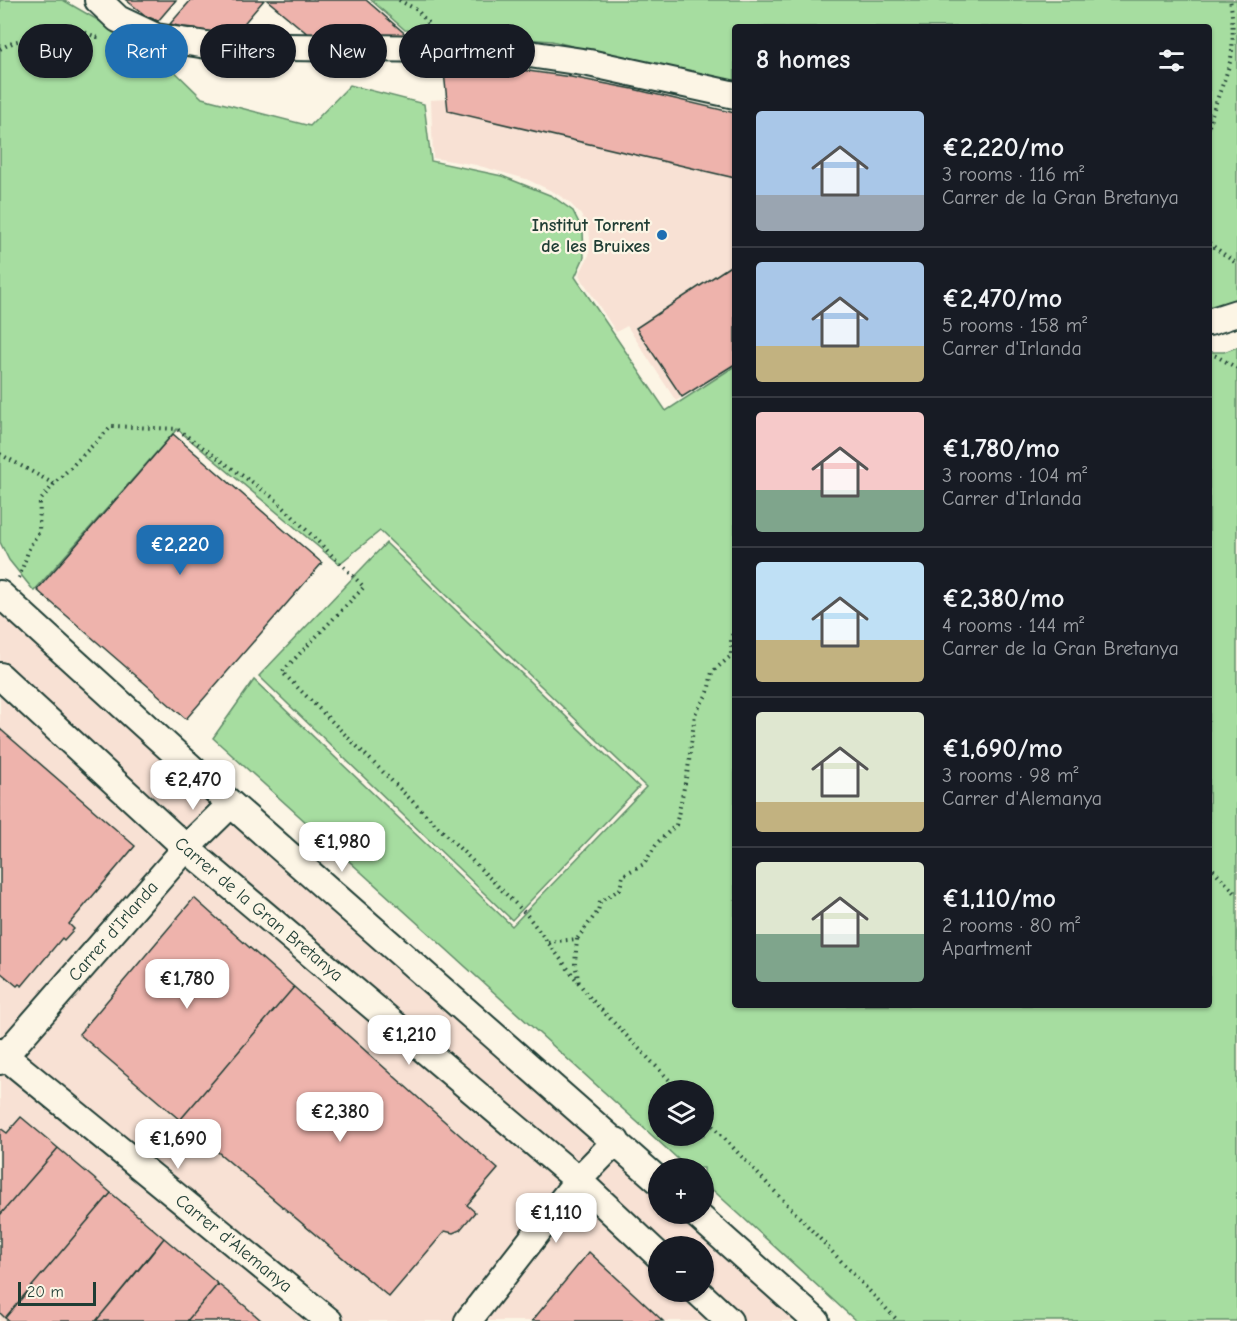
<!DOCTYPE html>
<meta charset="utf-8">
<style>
:root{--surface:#171b24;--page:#20242c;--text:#f1f3f6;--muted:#9ea1a6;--line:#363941;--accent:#1f6fb2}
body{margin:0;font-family:"Comic Neue",sans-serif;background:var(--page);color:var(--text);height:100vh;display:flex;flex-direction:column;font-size:22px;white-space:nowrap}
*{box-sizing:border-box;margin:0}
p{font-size:20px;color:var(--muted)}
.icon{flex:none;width:33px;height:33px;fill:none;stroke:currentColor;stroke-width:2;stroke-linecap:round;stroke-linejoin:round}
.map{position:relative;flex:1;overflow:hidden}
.drawer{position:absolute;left:732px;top:24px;width:480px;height:984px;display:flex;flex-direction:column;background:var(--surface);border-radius:6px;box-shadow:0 2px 4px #0004}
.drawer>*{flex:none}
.hud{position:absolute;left:18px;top:24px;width:570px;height:54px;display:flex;gap:12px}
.tools{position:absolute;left:648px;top:1080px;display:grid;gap:12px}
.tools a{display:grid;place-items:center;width:66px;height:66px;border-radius:50%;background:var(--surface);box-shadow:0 2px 4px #0004;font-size:30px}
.scale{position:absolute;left:18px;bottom:15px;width:78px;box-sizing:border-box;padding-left:6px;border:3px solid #1f3d34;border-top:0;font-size:16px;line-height:21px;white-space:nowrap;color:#1f3d34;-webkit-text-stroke:4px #fcf5e5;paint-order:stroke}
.price{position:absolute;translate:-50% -51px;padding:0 14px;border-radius:12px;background:#fff;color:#222;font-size:20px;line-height:39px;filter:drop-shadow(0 2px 3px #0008)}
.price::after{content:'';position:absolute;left:50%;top:36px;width:18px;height:14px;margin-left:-9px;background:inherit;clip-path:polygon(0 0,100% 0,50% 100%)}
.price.current{background:var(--accent);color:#fff}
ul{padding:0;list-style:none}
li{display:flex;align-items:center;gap:18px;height:150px;padding:0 24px}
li+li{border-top:2px solid var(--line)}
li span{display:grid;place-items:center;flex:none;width:168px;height:120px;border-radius:6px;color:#555}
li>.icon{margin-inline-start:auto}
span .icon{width:72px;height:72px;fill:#fffc;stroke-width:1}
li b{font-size:26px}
h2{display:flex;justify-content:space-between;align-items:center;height:72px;padding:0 24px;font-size:26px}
.chip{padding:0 21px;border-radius:27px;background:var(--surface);box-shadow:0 2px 4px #0004;font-size:21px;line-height:54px}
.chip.current{background:var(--accent);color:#fff}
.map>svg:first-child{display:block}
</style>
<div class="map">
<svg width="1237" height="1321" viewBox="0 0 1237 1321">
<rect width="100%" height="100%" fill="#fcf5e5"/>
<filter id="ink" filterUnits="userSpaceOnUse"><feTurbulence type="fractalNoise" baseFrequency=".0167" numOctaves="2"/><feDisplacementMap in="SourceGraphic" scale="12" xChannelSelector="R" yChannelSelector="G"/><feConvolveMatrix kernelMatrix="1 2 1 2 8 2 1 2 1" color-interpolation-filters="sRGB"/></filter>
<g filter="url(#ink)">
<path fill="#f8e1d4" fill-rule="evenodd" d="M443,62L507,68L571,77L633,89L735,113V364L676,401L627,326L616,332L579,275L589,255L590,238L589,231L581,215L569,202L554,192L526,179L476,165L433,158L431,100L447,99Z
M0,598L658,1183V1214H690L803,1321H0ZM658,1246H704V1292H658Z"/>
<path fill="#a6dda0" stroke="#628d6a" stroke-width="1.5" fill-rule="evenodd" d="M0,0H63L157,54L202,98L310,126L350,85L424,104L431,161L502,176L552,196L573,211L583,231L584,257L575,277L666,411L735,366V1005H1209V352H1224L1237,347V1321H856L704,1182V1168H688L213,738L254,680L512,926L646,787L380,531L339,564L177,429L34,591L9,560L0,542ZM658,1090H704V1136H658Z
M371,0H1237V304L1209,311V27H735V88L552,41L405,30Z
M386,543L639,787L512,920L259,676Z"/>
<path fill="#eeb3ac" stroke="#1f3d34" stroke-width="1.5" d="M126,0H176L158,21L146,16Z
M191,0H264L235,34L203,33L196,28L182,27L170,24Z
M267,0H366L410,38L309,35Z
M443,62L507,68L571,77L633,89L735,113V178L448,111Z
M735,263V364L682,397L636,328Z
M173,434L322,563L186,719L37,590Z
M0,729L135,846L69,924L74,929L64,940L62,938L22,986L19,984L17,986L0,972Z
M194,898L294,987L180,1120L79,1034Z
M294,987L498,1169L467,1205L475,1212L460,1230L453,1233L445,1231L389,1297L180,1120Z
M21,1117L58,1148L0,1215V1128L7,1133Z
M58,1148L111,1193L5,1318L0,1313V1215Z
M111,1193L164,1238L150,1256L96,1321H9L5,1318Z
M164,1238L218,1284L187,1321H96Z
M589,1252L633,1293L663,1321H532Z
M218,1284L245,1306L262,1321H187Z"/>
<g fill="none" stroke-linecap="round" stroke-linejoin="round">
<g stroke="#1f3d34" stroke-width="30">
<path id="minor" d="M98,0L118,19L156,37L213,46L442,49L516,52L589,63L735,95
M1209,322L1237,313
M0,594L231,804L658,1180
M0,676L186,848L578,1180L658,1255
M0,1052L329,1321
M0,1061L186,848L231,804
M696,1214L816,1321
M698,1292L729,1321
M468,1321L578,1180L616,1141"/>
</g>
<path stroke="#1f3d34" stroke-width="4" stroke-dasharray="1.5 4.5" stroke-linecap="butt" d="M399,0L417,10L429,24
M0,49L14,42L70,27L97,37L99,36
M1209,126C1214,104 1224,84 1230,62C1234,50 1233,12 1230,0
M1209,243L1237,264
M1209,354L1216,356L1237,368
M0,454L54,484L112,426L177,429L275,499L364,587L282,672L527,915L591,999L679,1090
M19,578L30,546L39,532L40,501L54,484
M1209,865L1237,895
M577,939L575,964L579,983
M548,942L577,939L598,911L600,902L620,889L623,875L644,864L657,843L676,825L688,769L695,714L708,692L712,672L731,656V637L735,630
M704,1117L898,1321"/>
<use href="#minor" stroke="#fcf5e5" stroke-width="26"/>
</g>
</g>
<circle fill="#1f6fb2" stroke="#fcf5e5" stroke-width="2" cx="662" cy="235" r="6"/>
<g text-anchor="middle" stroke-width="4.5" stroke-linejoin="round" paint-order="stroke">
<g font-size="18" font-weight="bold" fill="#1f3d34" stroke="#fcf5e5" text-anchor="end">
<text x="650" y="231">Institut Torrent<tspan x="650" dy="21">de les Bruixes</tspan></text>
</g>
<g font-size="18" fill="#1f3d34" stroke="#fcf5e5">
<text transform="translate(259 909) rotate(40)" y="6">Carrer de la Gran Bretanya</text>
<text transform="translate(113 931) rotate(-49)" y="6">Carrer d'Irlanda</text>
<text transform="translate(234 1243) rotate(39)" y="6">Carrer d'Alemanya</text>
</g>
</g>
</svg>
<div class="tools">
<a><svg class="icon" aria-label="layers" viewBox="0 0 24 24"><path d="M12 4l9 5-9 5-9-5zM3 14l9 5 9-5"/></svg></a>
<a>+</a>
<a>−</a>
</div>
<div class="scale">20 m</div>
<b class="price current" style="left:180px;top:576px">€2,220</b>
<b class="price" style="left:193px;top:811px">€2,470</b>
<b class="price" style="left:342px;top:873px">€1,980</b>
<b class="price" style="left:187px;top:1010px">€1,780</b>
<b class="price" style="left:409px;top:1066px">€1,210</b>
<b class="price" style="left:340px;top:1143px">€2,380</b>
<b class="price" style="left:178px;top:1170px">€1,690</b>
<b class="price" style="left:556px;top:1244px">€1,110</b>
<div class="hud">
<a class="chip">Buy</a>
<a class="chip current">Rent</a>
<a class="chip">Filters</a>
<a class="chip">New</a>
<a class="chip">Apartment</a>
</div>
<section class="drawer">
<h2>8 homes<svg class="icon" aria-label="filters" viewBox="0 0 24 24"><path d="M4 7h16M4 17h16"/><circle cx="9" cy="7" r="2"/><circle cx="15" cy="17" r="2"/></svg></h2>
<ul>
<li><span style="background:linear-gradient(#a9c7e8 70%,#9aa5b1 0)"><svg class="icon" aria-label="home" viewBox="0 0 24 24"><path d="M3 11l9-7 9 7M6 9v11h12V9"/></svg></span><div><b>€2,220/mo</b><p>3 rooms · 116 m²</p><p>Carrer de la Gran Bretanya</p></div></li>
<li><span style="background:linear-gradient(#a9c7e8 70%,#c2b280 0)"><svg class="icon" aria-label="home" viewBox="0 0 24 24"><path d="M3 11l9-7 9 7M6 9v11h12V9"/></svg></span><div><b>€2,470/mo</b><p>5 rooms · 158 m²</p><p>Carrer d'Irlanda</p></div></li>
<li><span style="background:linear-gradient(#f6c9c9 65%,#7fa58c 0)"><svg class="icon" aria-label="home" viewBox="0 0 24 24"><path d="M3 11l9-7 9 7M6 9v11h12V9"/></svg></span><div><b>€1,780/mo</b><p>3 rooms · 104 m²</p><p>Carrer d'Irlanda</p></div></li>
<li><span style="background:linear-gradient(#bfe0f5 65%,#c2b280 0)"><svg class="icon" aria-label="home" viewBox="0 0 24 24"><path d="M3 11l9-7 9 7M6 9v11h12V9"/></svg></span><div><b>€2,380/mo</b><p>4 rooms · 144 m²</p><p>Carrer de la Gran Bretanya</p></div></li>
<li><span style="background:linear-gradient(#dfe7d0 75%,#c2b280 0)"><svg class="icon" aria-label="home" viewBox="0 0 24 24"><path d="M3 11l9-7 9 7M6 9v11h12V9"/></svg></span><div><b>€1,690/mo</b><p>3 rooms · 98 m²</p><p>Carrer d'Alemanya</p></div></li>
<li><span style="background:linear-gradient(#dfe7d0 60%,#7fa58c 0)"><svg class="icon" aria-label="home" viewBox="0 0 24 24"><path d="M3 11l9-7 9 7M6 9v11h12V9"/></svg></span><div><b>€1,110/mo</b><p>2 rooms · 80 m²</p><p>Apartment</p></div></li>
</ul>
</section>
</div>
